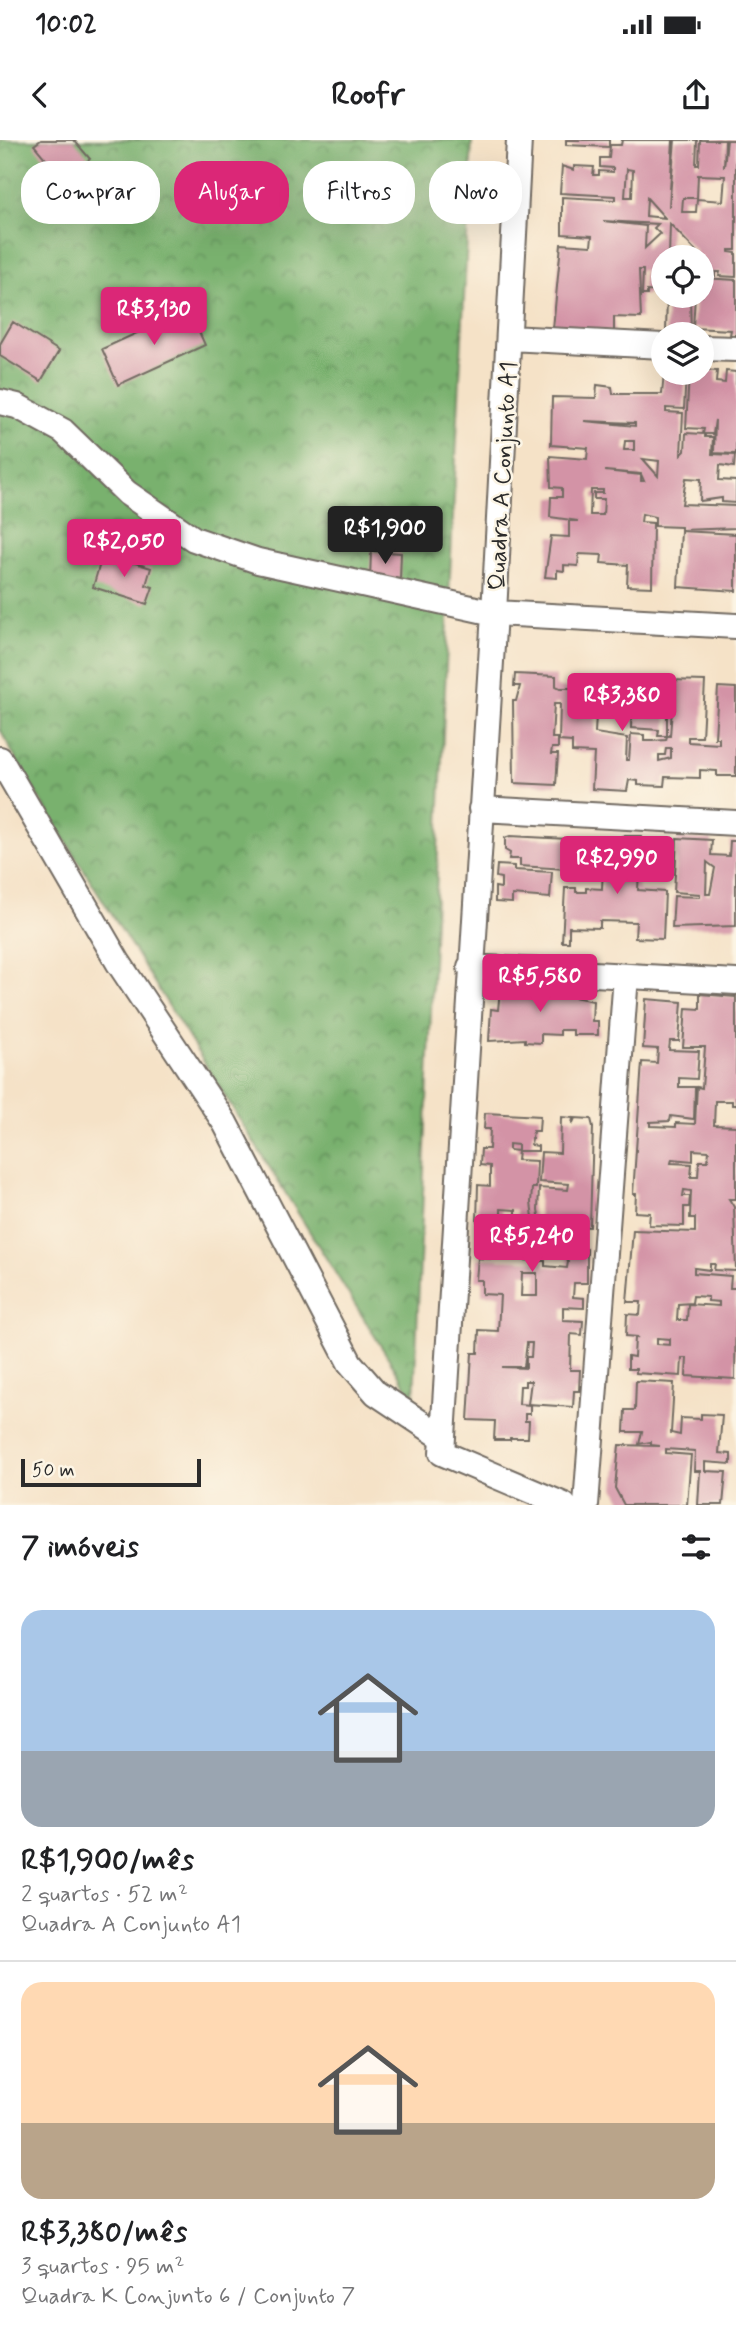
<!DOCTYPE html>
<html lang="pt">
<meta charset="utf-8">
<style>
:root{--surface:#fff;--page:#f6f6f6;--text:#202124;--muted:#757577;--line:#e0e0e0;--accent:#db2777}
body{margin:0;font-family:Mynerve,sans-serif;background:var(--page);color:var(--text);height:100vh;display:flex;flex-direction:column;font-size:26px;white-space:nowrap}
*{box-sizing:border-box;margin:0}
p{font-size:23px;color:var(--muted)}
.icon{flex:none;width:38px;height:38px;fill:none;stroke:currentColor;stroke-width:2;stroke-linecap:round;stroke-linejoin:round}
.map{position:relative;height:1365px;overflow:hidden}
.drawer{display:flex;flex-direction:column;background:var(--surface);flex:1}
.drawer>*{flex:none}
.banner{position:absolute;left:21px;top:21px;width:695px;height:63px;display:flex;gap:14px}
.controls{position:absolute;left:651px;top:105px;display:grid;gap:14px}
.controls a{display:grid;place-items:center;width:63px;height:63px;border-radius:50%;background:var(--surface);box-shadow:0 7px 28px #0002;font-size:35px}
.scale{position:absolute;left:21px;bottom:18px;width:180px;box-sizing:border-box;padding-left:7px;border:4px solid #2b2b2b;border-top:0;font-size:19px;line-height:24px;white-space:nowrap;color:#2b2b2b;-webkit-text-stroke:5px #fcf5e5;paint-order:stroke}
.price{position:absolute;translate:-50% -60px;padding:0 16px;border-radius:7px;background:var(--accent);color:#fff;font-size:23px;line-height:46px;filter:drop-shadow(0 2px 4px #0008)}
.price::after{content:'';position:absolute;left:50%;top:42px;width:21px;height:16px;margin-left:-10px;background:inherit;clip-path:polygon(0 0,100% 0,50% 100%)}
.price.current{background:#222;color:#fff}
ul{padding:0;list-style:none}
li{display:grid;align-content:center;gap:14px;height:371px;padding:0 21px}
li+li{border-top:2px solid var(--line)}
li span{display:grid;place-items:center;height:217px;border-radius:21px;color:#555}
li>.icon{margin-inline-start:auto}
span .icon{width:126px;height:126px;fill:#fffc;stroke-width:1}
li b{font-size:30px}
h2{display:flex;justify-content:space-between;align-items:center;height:84px;padding:0 21px;font-size:30px}
.chip{padding:0 24px;border-radius:28px;background:var(--surface);box-shadow:0 7px 28px #0002;font-size:24px;line-height:63px}
.chip.current{background:var(--accent);color:#fff}
.status{display:flex;justify-content:space-between;align-items:center;height:49px;padding:0 35px;background:var(--surface);direction:ltr}
.status svg{height:19px;fill:currentColor}
header{display:flex;justify-content:space-between;align-items:center;height:91px;padding:0 21px;background:var(--surface);font-size:32px;font-weight:700}
.map>svg:first-child{display:block}
</style>
<div class="status"><b>10:02</b><svg viewBox="0 0 49 12"><path d="M0 12V9h3v3zM5 12V6h3v6zM10 12V3h3v9zM15 12V0h3v12zM26 1h20v11H26zM47 4h2v5h-2z"/></svg></div>
<header><svg class="icon" aria-label="back" viewBox="0 0 24 24"><path d="M15 5l-7 7 7 7"/></svg>Roofr<svg class="icon" aria-label="share" viewBox="0 0 24 24"><path d="M12 15V3M7 8l5-5 5 5M5 13v7h14v-7"/></svg></header>
<div class="map">
<svg width="736" height="1365" viewBox="0 0 736 1365">
<defs>
<pattern id="forest-crowns" width="20" height="18" patternUnits="userSpaceOnUse" patternTransform="scale(1.75)"><rect width="20" height="18" fill="#79b16e"/><path d="M2 6a3 3 0 1 1 6 0M12 15a3 3 0 1 1 6 0" fill="none" stroke="#63905b"/></pattern>
</defs>
<rect width="100%" height="100%" fill="#fcf5e5"/>
<filter id="ink" filterUnits="userSpaceOnUse"><feTurbulence type="fractalNoise" baseFrequency=".0143" numOctaves="2"/><feDisplacementMap in="SourceGraphic" scale="14" xChannelSelector="R" yChannelSelector="G"/><feConvolveMatrix kernelMatrix="1 2 1 2 8 2 1 2 1" color-interpolation-filters="sRGB"/></filter>
<filter id="wash" filterUnits="userSpaceOnUse"><feTurbulence type="fractalNoise" baseFrequency=".00686" numOctaves="4" result="noise"/><feDisplacementMap in="SourceGraphic" scale="28" xChannelSelector="R" yChannelSelector="G"/><feGaussianBlur stdDeviation="1.57" result="paint"/><feColorMatrix in="noise" values="0 0 0 0 0 0 0 0 0 0 0 0 0 0 0 0 0 1.4 0 .05"/><feComposite in="paint" operator="in"/></filter>
<g filter="url(#wash)">
<rect width="100%" height="100%" fill="#f5e2c7"/>
<path fill="url(#forest-crowns)" stroke="#526e4c" stroke-width="2" d="M0,0H472L450,435L414,1259L21,629L0,589Z"/>
<g id="blocks">
<path fill="#d393a6" fill-rule="evenodd" d="M41,0H74L90,19L64,41L34,5Z
M566,0H609V7L566,5Z
M622,0H673L669,67L675,0H697L696,25H699L700,0H725L724,27L727,0H736V110H729V112L736,113V137L719,136L720,132H715V136L702,135V117H695L696,111L670,84L669,117H663V152L647,151V155H642L643,130H639L641,178L614,177V192L553,189L561,104L591,106L592,96L562,94V57L616,60V56L560,53L562,26L574,30V26L594,27L593,35H599V31L613,32V28L600,27V18H609L610,5H621ZM627,29L633,30L632,57H625ZM698,35L725,36L723,61L697,59L696,72H682L683,58H697ZM647,58L665,78L646,76ZM603,81L658,84L654,88L660,94L645,108L646,86Z
M702,138L736,140V195H730L731,190L693,188L695,156H702Z
M667,156H690L691,194L666,192Z
M189,169L205,205L118,245L102,209Z
M13,182L59,211L41,241L0,216V204Z
M702,230L717,231L716,242L725,243L726,231L736,232V314L714,313L715,280L713,294H705V297H713L712,314L735,315L734,327L720,325L719,340L736,341V363L722,362V358L700,361L701,339L686,338L682,364L736,366V388L681,390V387L655,386V377L642,374L641,382L653,383L652,447L627,446L628,425L601,423L602,415L579,414L578,426L564,425V431L557,430V438L545,437L551,396L569,397V381H578L550,377L551,357H562V348L551,347L550,316L587,319L588,308L551,305L552,257L596,258L597,245L612,247L613,254H662L664,233H686L684,269L666,268V272L683,273L681,315L685,311L686,293L703,294L704,289L686,288L689,233H702ZM584,281L635,283V286ZM625,301H634V310H624ZM643,319L659,321L658,336ZM605,331L641,334L644,341H641V335ZM591,350H603V353H594V359H604L603,375H590Z
M681,391L736,394V451L678,447Z
M371,411L401,413L400,441L370,440Z
M103,413L151,428L146,445L153,447L147,464L93,447Z
M515,534L556,536V546L560,548H597L596,565H590L589,575H596L595,593L627,598L626,620H629L631,594L644,595V601H652L666,600L667,596H670L672,569H667V596H658L659,590L631,588L633,539L705,541L702,597H688V602L719,604V598H715L718,547L736,548V636H717V631L700,630V638L665,637L664,646L638,645V641L629,640L627,651L592,649L594,613L572,612V602L559,601L560,564H554L552,598H558V608H552L551,614H558L556,645L514,643L513,561H516L520,546H514ZM666,608H671V618L659,621V615H665Z
M510,696L568,699L566,729L520,726V719H509L510,713L505,710V698Z
M622,696H641L639,728L632,727L631,731H639L638,750L665,752L663,799L635,798L636,782L600,781V788L569,787V802H562L565,748H576V752H586V748L602,749L603,730H607V722L603,721L604,703L621,704Z
M677,698L712,700L711,715L729,716L730,701H736V786L672,788L674,756L700,757V754L674,752ZM707,722L715,728L710,754H706Z
M497,725L514,726V730L552,732L550,758L512,755V763L495,762V747L501,748V738L496,737Z
M504,845L575,849L574,857L593,861L592,881H598V895H573V890H560V895L541,894V903L525,902V899L489,901L491,869L498,870L500,850Z
M700,854L736,857V965H732V961H715L714,985L736,986V1059H729L734,1067L736,1131L714,1130L715,1124H710V1130L694,1128V1133L731,1136L730,1148H736L735,1239L686,1236L687,1218H682L681,1236L636,1233V1229H628V1216L634,1217L635,1198L638,1197L626,1196L627,1174L640,1175L641,1162H627L633,1090L695,1092V1078H690L691,1051L684,1050L683,1056H690L689,1067H684V1086L649,1085L650,1073L635,1072L636,1054H633L642,922L657,923L658,909L643,908L646,859L682,862L679,901H670L669,910L699,911L697,939L679,938V947H695L694,979L671,976L670,981L650,982V986L676,987V983L695,984L697,947L702,948L705,907H683L686,868L700,869ZM693,1010L709,1011L708,1021H699L698,1037H691L692,1024L671,1023L672,1019L693,1021ZM693,1156L708,1157V1161L719,1162V1166L688,1164L687,1180H677L678,1164L692,1163ZM657,1198L670,1199V1205L657,1204Z
M485,973L540,976L539,991H533L531,1005L538,1006V1011H518V1005L509,1004V1010L518,1011L517,1020L537,1021L536,1048H532L531,1063L534,1084L567,1086V1081L540,1080L538,1070L539,1048L568,1050L569,1044L539,1042L541,1012L560,1013L561,977L573,978L572,985L575,978L591,979L593,987L590,1087L579,1086V1100H582L581,1108L587,1109V1143H574L573,1157L584,1158V1168L563,1167V1180L583,1181L582,1195L571,1194L570,1230H580L579,1251H574L573,1267L528,1264L531,1241H525V1246H520L519,1264L530,1265V1274H525V1281H529L528,1298H510V1300H494L495,1281L468,1280L472,1213H478L479,1190L498,1191L500,1155L482,1154V1140H476L478,1118L545,1121V1126L567,1128L568,1122L566,1118L532,1114L534,1084L516,1083V1070L501,1069V1082L477,1081L478,1045L490,1046V1026L480,1025L481,1009H489L490,989H484ZM522,1133H537V1156H521ZM527,1203H532L531,1217H526V1228L502,1227H524Z
M636,1241L674,1243L671,1293L680,1295L681,1278L701,1279V1274L722,1275L719,1313L731,1314V1324L705,1322V1331L726,1332L723,1365H698L700,1331H694L695,1311L666,1309V1313L691,1315L687,1365H624L615,1348L619,1305L660,1306L651,1305V1302L639,1304L642,1292H624L625,1270H635Z"/>
</g>
</g>
<g filter="url(#ink)">
<use href="#blocks" fill-opacity="0" stroke="#726b62" stroke-width="2"/>
<g fill="none" stroke-linecap="round" stroke-linejoin="round">
<g stroke="#726b62" stroke-width="28">
<path id="minor" d="M519,0L494,473L442,1313L564,1365
M509,198L663,206
M702,208L736,209
M0,262L17,266L63,291L127,353L194,399L258,421L494,473L736,486
M0,619L118,822L225,983L350,1223L376,1253L442,1297
M481,669L736,683
M470,827L736,842
M586,1365L626,836"/>
</g>
<use href="#minor" stroke="#fff" stroke-width="24"/>
</g>
</g>
<g text-anchor="middle" stroke-width="5" stroke-linejoin="round" paint-order="stroke">
<g font-size="24" fill="#2b2b2b" stroke="#fcf5e5">
<text transform="translate(502 336) rotate(-87)" y="8">Quadra A Conjunto A1</text>
</g>
</g>
</svg>
<div class="controls">
<a><svg class="icon" aria-label="locate" viewBox="0 0 24 24"><circle cx="12" cy="12" r="6"/><path d="M12 2v4M12 18v4M2 12h4M18 12h4"/></svg></a>
<a><svg class="icon" aria-label="layers" viewBox="0 0 24 24"><path d="M12 4l9 5-9 5-9-5zM3 14l9 5 9-5"/></svg></a>
</div>
<div class="scale">50 m</div>
<b class="price" style="left:154px;top:207px">R$3,130</b>
<b class="price current" style="left:385px;top:426px">R$1,900</b>
<b class="price" style="left:124px;top:439px">R$2,050</b>
<b class="price" style="left:622px;top:593px">R$3,380</b>
<b class="price" style="left:617px;top:756px">R$2,990</b>
<b class="price" style="left:540px;top:874px">R$5,580</b>
<b class="price" style="left:532px;top:1134px">R$5,240</b>
<div class="banner">
<a class="chip">Comprar</a>
<a class="chip current">Alugar</a>
<a class="chip">Filtros</a>
<a class="chip">Novo</a>
</div>
</div>
<section class="drawer">
<h2>7 imóveis<svg class="icon" aria-label="filters" viewBox="0 0 24 24"><path d="M4 7h16M4 17h16"/><circle cx="9" cy="7" r="2"/><circle cx="15" cy="17" r="2"/></svg></h2>
<ul>
<li><span style="background:linear-gradient(#a9c7e8 65%,#9aa5b1 0)"><svg class="icon" aria-label="home" viewBox="0 0 24 24"><path d="M3 11l9-7 9 7M6 9v11h12V9"/></svg></span><div><b>R$1,900/mês</b><p>2 quartos · 52 m²</p><p>Quadra A Conjunto A1</p></div></li>
<li><span style="background:linear-gradient(#ffd9b3 65%,#b9a48a 0)"><svg class="icon" aria-label="home" viewBox="0 0 24 24"><path d="M3 11l9-7 9 7M6 9v11h12V9"/></svg></span><div><b>R$3,380/mês</b><p>3 quartos · 95 m²</p><p>Quadra K Conjunto 6 / Conjunto 7</p></div></li>
</ul>
</section>
